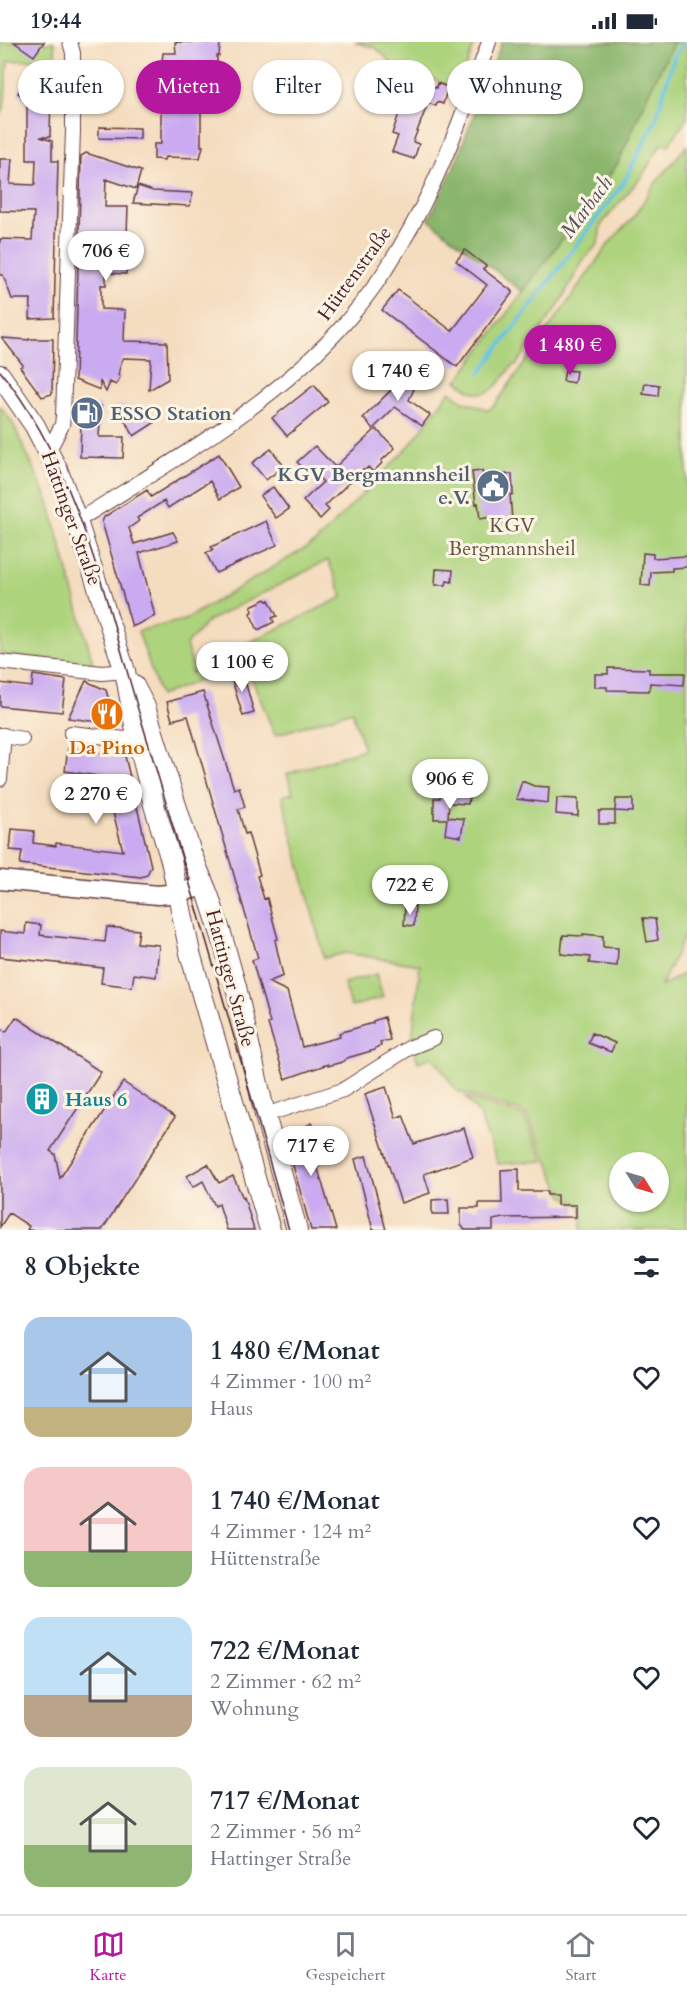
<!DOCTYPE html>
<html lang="de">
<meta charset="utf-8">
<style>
:root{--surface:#fff;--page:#f6f6f7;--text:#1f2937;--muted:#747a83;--line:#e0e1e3;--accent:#b5179e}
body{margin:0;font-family:Cardo,serif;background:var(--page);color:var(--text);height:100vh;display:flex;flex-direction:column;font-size:22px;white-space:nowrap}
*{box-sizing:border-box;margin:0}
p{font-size:20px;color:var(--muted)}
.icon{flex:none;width:33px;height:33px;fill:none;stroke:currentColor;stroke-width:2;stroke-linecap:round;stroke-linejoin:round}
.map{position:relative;height:1188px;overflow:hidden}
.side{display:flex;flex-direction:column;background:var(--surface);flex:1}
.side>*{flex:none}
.hud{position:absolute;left:18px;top:18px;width:651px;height:54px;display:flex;gap:12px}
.needle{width:39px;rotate:127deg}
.fabs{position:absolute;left:609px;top:1110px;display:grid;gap:12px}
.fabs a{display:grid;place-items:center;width:60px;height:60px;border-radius:50%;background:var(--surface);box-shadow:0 2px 4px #0004;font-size:30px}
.price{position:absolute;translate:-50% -51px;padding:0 14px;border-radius:21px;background:#fff;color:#222;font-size:20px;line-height:39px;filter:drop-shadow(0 2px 3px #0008)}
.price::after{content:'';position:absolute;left:50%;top:36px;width:18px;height:14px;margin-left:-9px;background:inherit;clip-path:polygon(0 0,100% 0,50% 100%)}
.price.active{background:var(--accent);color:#fff}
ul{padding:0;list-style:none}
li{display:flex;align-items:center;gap:18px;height:150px;padding:0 24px}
li span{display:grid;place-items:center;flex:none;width:168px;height:120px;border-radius:18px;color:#555}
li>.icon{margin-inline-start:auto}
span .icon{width:72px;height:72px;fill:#fffc;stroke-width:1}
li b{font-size:26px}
h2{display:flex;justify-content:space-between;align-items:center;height:72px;padding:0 24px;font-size:26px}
.pill{padding:0 21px;border-radius:27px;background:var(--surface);box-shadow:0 2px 4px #0004;font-size:21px;line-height:54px}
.pill.active{background:var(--accent);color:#fff}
.status{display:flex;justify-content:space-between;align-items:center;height:42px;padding:0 30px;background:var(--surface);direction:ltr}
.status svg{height:16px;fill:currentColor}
.tabs{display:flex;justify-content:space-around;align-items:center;height:84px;border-top:2px solid var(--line);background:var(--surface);font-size:16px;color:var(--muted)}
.tabs a{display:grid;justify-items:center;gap:3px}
.tabs .active{color:var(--accent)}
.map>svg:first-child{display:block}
</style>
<div class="status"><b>19:44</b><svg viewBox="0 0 49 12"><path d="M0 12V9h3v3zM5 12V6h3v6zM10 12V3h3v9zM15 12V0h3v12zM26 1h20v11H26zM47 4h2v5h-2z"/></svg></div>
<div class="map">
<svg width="687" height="1188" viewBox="0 0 687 1188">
<rect width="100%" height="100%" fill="#fcf5e5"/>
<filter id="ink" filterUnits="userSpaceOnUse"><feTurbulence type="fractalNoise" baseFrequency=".0167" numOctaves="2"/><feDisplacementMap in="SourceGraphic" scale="12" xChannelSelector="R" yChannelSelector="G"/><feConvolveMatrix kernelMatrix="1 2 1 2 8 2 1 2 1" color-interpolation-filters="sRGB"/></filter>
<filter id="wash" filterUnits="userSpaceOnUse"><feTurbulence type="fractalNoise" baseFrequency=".008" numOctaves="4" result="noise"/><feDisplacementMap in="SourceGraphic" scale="24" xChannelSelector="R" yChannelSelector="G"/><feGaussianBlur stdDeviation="1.35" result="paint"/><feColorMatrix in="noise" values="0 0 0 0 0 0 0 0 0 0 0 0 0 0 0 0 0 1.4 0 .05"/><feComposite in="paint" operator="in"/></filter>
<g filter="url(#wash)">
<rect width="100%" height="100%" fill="#f4dcbe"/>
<path fill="#add37d" stroke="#7c7954" stroke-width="1.5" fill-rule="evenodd" d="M0,0H54L56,17L8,19L4,67L0,73Z
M354,0H475L459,47L394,23L376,6Z
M674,0H687V76L668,104L661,102L642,134L601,183L598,202L584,217L558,264L516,323H513C504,334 492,357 474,350C468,348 462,342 457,339L618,121L648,52Z
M687,104V888L661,944L687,930V1188H582V1164L563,1154L526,1071L457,1049L433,1015L418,1020L412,999L420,923L345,911L324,916L282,754L293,751L287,732L364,707L352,669L275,693L245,620L160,654L138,589L184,578L316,500L410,403L450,349L463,359L488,368L495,363L610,200L632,177L657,139ZM328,518L343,555L209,620L210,624L191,631L193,625L186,603L208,579ZM620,1120H658V1160H620Z
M0,364L12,380L49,460L93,621L0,613Z
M376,932L383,955L351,965L344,941Z
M465,1055L524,1074L544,1119L498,1122L479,1072Z"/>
<path fill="#8ab56c" stroke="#6a6a4c" stroke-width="1.5" d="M502,0H674L648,52L618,121L523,250L429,178L453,127Z"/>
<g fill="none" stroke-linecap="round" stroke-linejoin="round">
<path stroke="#68c3e6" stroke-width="4" d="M480,331L624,140L656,77L674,15L683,0"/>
</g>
<g id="blocks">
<path fill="#caaaf1" d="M14,0H44L34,14Z
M175,0L220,1L219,14H217V24L211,43H201V104H203L200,116L165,115L164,118L154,117V102H161V29L163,11H176Z
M31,31L51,46L50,95H40L52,99V119H58L54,276L30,277L31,257H12L3,233H0V197L32,198L34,170L0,169V117H12L10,142L35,143L36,118H27V57L18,51Z
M405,35L436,46L437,41L448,45L443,62L437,60L436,64L428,61L413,100L419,102L414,117L392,110L398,94L392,92L404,57L398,55Z
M99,85L140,86V97L99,96Z
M86,111L141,129L136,147L106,137L105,165H128L127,192L126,232L106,231V243H101V267L125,268L124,299L167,300L168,337L149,348L151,317L124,316L122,317L118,333L120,335L116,343L110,340L106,350L100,339V348L75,338L81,114Z
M138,144L153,149L193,151L190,164L133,161Z
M465,208L486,224L483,227L513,250L457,325L382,268L398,248L452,289L487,243L456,219Z
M2,296L29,298V297H53L52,352L42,355L20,325L23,323Z
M404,327L418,339L412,346L414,347L409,358L430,373L422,384L395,365L373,387L363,376L392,347L389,345Z
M565,328L576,329L574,341L563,339Z
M645,341L659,343L658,354L643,352Z
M314,343L328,360L287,394L272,376Z
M75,363L101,364L99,395H124L123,416L80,415L81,377H74Z
M116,364L144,365L154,381L134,394Z
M376,387L395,406L381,419L382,421L373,430L368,425L364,429L363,427L325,464L329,468L320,477L303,459L323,440L308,424L305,428L297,420L315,404L335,425Z
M271,407L284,424L266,438L252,421Z
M219,412L239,445L220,457L210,439L168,466L164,459L137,476L139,479L129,486L134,502L173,490L178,499L139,511L155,574L132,585L102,480L104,475L147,448L151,455Z
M482,429L483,433L512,432L513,452L510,453L512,478L492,480V475L480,477L478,461L476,462L472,430Z
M273,445L289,467L276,476L260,454Z
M266,479L277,503L216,531L206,511L213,508L211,505Z
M643,511L653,512V516L687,514V525L672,526V529L651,530L650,544L641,543Z
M436,527L453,528L452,540L447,539L446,543H435Z
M266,557L267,559L269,558L277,574L272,576L274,580L258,588L250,571L253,569L251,564Z
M608,626L649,627V631H685L684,643L650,641L649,649L607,648V645H595V632H608Z
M242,628L254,671L243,674L230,632Z
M33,633L66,638L62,670L0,664V641L32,645Z
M86,639L106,648L116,682L68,676Z
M203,650L234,747L239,745L245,765L238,767L245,792L248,791L260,833L257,834L264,857L267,856L278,897L275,898L283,934L268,940L287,949L302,1005L340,995L339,991L373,981V979L384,975L390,998L380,1000L381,1004L375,1006V1008L347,1016L342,1020L328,1024V1022L285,1037L268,982L270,981L252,918L258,916L188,674L172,678L167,660Z
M68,706L125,714L151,824L147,833L141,835L20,822L22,809L10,808L12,787L34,789L33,801L56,804V801L123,809L104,735L65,729Z
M522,739L534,744L549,745L548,761L516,757Z
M440,747L470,750L468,762L449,761L448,775L464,777L461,795L445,792L447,777H434V756H440Z
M557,756L578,757V774L556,772Z
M616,757H633V770L615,769Z
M599,769H615V782H599Z
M405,864H415L414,884L404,883Z
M643,876L655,877L658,898L647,900Z
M26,881L41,883L40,893L105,900L107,885L139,888L137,901L159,903L156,935L134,932L132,945L101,941L103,926L0,915V889L25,892Z
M583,892L603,894V905L618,906L617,924L589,921L590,915L561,912L563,893L583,894Z
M16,975L101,1030L50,1109L55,1112L60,1136L123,1040L175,1075L102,1188H27L29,1184L9,1171L0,1185V986L6,990Z
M592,991L615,1001L611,1010L588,1001Z
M386,1045L396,1076L403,1073L414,1102L464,1086L473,1115L424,1132L430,1151L401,1161L365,1052Z
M311,1081L326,1101L313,1110L336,1188H311L287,1102L290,1095Z
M366,1114L380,1165L386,1188H373L355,1117Z
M208,1122L219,1141L233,1134L243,1156L244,1155L254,1188H227L219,1162L215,1164L203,1139L193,1145L187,1134Z
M519,1127V1149H547V1153H557V1163H576V1175L503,1176L493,1178V1188H465L461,1183V1166H479V1161H502L501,1128Z
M448,1157L449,1172H432V1158Z"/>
</g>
</g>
<g filter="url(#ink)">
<use href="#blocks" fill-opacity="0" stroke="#643b41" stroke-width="1.5"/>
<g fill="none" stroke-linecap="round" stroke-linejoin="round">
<g stroke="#643b41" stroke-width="16">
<path id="minor" d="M49,408L62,383L63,374L73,89V11L70,0
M77,479C169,421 275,362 347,279C417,198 454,99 489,0
M0,620L102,631L125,629
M71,691L125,697L137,694
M0,693L22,697
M0,737L4,693
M265,1073L343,1048L409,1006L434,996"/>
</g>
<g stroke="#643b41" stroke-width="21">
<path id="tertiary" d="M0,838L158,853L177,851L205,844"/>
</g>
<g stroke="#643b41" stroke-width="22">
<path id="secondary" d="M0,333L35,384L57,427L77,479L115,599L125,629L137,694L154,763L171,818L190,911L270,1188
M134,644L145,665L191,811L209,855L222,895L236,945L265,1073L297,1188"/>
</g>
<use href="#minor" stroke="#fff" stroke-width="14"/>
<use href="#tertiary" stroke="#fff" stroke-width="18"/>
<use href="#secondary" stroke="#fff" stroke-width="20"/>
<path stroke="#4a1f2b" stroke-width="1.5" d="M0,329C77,422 106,560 140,674C192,845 240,1016 289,1188"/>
</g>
</g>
<defs>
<g id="fuel-disc" transform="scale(1.725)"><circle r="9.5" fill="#5c6f8a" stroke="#fcf5e5"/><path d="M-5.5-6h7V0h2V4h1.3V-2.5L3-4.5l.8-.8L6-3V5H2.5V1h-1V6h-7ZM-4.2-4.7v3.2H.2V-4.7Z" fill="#fff"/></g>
<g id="civic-disc" transform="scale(1.725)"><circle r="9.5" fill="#5c6f8a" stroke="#fcf5e5"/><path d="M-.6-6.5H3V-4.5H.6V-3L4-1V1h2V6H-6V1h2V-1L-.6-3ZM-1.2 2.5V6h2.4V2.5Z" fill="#fff"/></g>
<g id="restaurant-disc" transform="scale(1.725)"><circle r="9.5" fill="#e8710a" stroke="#fcf5e5"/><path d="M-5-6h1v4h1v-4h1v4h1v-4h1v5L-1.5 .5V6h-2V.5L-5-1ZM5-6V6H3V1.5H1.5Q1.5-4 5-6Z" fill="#fff"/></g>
<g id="building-disc" transform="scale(1.725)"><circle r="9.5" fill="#0f9aa8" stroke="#fcf5e5"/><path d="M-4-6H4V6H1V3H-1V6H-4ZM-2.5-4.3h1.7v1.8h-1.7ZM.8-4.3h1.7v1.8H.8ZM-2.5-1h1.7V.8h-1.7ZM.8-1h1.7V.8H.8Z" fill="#fff"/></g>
</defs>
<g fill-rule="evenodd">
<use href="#fuel-disc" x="87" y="371"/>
<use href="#civic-disc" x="493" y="444"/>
<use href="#restaurant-disc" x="107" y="672"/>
<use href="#building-disc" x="42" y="1057"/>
</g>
<g text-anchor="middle" stroke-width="6" stroke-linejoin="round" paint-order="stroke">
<g font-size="20" fill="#4a1f2b" stroke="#fcf5e5">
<text transform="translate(354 231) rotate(-54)" y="7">Hüttenstraße</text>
<text transform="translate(72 476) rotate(70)" y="7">Hattinger Straße</text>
<text transform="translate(231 936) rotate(75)" y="7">Hattinger Straße</text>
</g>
<g font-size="20" font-weight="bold" fill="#4e5e75" stroke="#fcf5e5" text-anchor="start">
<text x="110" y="378">ESSO Station</text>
<text x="470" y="439" text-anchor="end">KGV Bergmannsheil<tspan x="470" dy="23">e.V.</tspan></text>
</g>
<g font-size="20" fill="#685544" stroke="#fcf5e5">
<text x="512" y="490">KGV<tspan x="512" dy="23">Bergmannsheil</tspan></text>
</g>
<g font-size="20" font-weight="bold" fill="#c56008" stroke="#fcf5e5">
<text x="107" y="712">Da Pino</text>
</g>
<g font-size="20" font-weight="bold" fill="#0d838f" stroke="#fcf5e5" text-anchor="start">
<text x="65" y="1064">Haus 6</text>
</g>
<g font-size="21" font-style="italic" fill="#535063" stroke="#fcf5e5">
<text transform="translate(586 165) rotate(-53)" y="7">Marbach</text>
</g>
</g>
</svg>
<div class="fabs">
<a><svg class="needle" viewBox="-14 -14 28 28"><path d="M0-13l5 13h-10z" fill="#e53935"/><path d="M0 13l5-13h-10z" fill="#747a83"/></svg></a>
</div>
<b class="price" style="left:106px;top:240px">706 €</b>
<b class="price active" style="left:570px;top:334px">1 480 €</b>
<b class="price" style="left:398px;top:360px">1 740 €</b>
<b class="price" style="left:242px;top:651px">1 100 €</b>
<b class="price" style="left:450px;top:768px">906 €</b>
<b class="price" style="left:96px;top:783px">2 270 €</b>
<b class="price" style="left:410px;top:874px">722 €</b>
<b class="price" style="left:311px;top:1135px">717 €</b>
<div class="hud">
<a class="pill">Kaufen</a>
<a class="pill active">Mieten</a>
<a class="pill">Filter</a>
<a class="pill">Neu</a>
<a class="pill">Wohnung</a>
</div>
</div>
<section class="side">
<h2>8 Objekte<svg class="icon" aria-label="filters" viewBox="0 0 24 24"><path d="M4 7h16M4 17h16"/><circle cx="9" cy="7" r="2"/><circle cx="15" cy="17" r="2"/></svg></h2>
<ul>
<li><span style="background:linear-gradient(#a9c7e8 75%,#c2b280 0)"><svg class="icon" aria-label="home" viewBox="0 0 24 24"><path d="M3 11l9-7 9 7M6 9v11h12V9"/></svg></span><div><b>1 480 €/Monat</b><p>4 Zimmer · 100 m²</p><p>Haus</p></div><svg class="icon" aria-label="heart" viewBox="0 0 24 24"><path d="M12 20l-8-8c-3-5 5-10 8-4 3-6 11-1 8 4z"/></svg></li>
<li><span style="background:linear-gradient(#f6c9c9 70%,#8fb573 0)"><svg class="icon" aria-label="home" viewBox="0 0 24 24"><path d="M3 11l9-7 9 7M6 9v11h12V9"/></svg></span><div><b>1 740 €/Monat</b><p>4 Zimmer · 124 m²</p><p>Hüttenstraße</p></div><svg class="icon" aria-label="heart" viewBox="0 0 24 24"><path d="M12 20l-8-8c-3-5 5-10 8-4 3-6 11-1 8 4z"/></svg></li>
<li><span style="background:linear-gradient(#bfe0f5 65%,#b9a48a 0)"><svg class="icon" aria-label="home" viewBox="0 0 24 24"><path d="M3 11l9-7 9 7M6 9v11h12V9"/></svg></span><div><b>722 €/Monat</b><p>2 Zimmer · 62 m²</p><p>Wohnung</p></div><svg class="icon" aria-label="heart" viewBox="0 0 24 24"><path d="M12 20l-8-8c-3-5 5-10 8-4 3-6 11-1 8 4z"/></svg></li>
<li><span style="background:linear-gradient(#dfe7d0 65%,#8fb573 0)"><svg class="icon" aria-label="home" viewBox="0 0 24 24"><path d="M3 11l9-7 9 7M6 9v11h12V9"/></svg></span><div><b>717 €/Monat</b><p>2 Zimmer · 56 m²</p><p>Hattinger Straße</p></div><svg class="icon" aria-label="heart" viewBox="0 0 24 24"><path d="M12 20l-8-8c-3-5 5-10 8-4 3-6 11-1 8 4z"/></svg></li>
</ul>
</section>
<nav class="tabs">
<a class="active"><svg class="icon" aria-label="map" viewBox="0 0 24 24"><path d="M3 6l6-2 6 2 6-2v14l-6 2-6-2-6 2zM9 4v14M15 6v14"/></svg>Karte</a>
<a><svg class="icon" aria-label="saved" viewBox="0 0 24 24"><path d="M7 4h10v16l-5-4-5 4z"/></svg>Gespeichert</a>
<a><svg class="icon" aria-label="home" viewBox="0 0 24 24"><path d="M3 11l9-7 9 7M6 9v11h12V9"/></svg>Start</a>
</nav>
